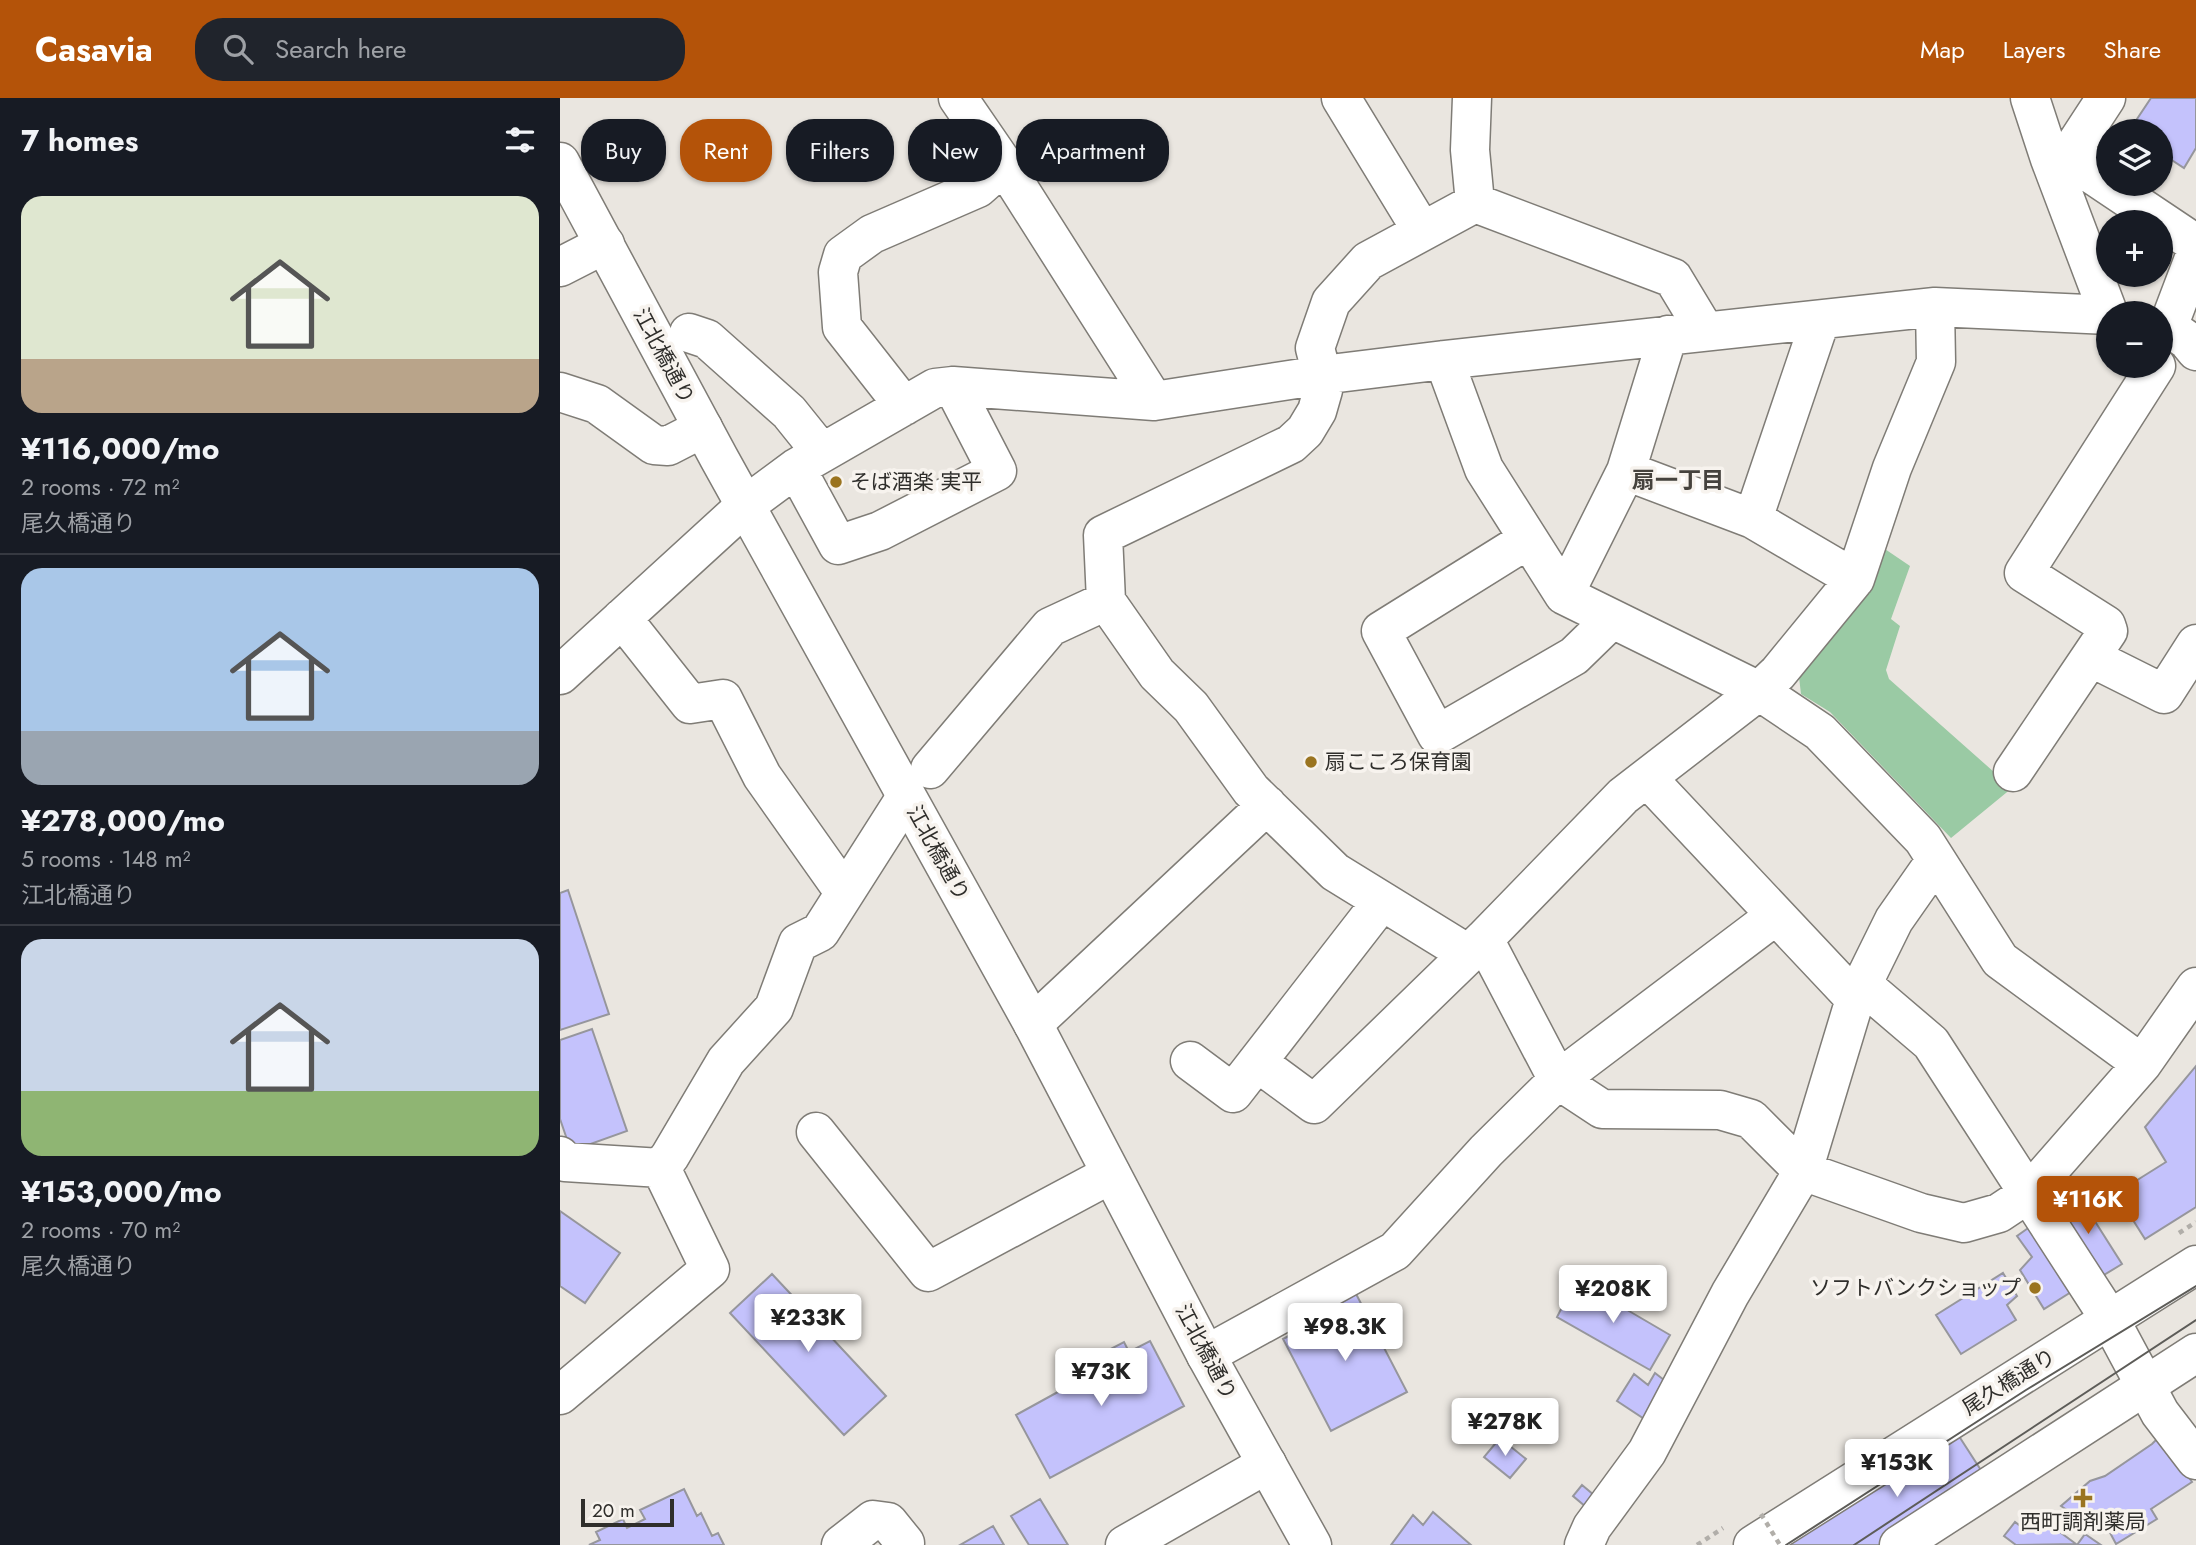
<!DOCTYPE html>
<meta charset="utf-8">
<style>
:root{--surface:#171b24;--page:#20242c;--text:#f1f3f6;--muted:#9ea1a6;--line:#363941;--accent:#b45309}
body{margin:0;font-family:Jost,"Noto Sans JP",sans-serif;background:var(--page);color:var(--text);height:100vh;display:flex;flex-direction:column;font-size:26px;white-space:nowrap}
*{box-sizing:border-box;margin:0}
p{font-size:23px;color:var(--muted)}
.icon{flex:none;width:38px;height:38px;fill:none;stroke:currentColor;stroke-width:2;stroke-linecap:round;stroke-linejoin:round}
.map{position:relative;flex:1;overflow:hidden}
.panel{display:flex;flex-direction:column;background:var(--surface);width:560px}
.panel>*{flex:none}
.guide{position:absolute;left:21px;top:21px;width:665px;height:63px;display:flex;gap:14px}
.buttons{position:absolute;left:1536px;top:21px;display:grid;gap:14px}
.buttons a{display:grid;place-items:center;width:77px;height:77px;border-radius:50%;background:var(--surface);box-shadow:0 2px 5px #0004;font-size:35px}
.scale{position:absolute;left:21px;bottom:18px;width:93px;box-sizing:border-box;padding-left:7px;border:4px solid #2f2e2b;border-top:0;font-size:19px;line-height:24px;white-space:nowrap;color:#2f2e2b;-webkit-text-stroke:5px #f7f3ee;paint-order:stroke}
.price{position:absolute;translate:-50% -60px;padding:0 16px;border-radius:7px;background:#fff;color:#222;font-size:23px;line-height:46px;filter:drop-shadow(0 2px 4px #0008)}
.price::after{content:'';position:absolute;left:50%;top:42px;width:21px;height:16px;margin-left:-10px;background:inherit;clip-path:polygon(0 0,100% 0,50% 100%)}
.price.active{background:var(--accent);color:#fff}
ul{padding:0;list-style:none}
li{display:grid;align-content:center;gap:14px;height:371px;padding:0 21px}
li+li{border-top:2px solid var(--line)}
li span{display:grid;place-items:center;height:217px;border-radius:21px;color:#555}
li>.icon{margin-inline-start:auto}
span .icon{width:126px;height:126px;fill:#fffc;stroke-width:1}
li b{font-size:30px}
h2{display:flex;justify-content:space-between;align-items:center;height:84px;padding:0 21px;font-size:30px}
.tag{padding:0 24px;border-radius:28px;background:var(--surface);box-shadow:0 2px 5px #0004;font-size:24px;line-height:63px}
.tag.active{background:var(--accent);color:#fff}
header{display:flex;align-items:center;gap:42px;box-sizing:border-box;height:98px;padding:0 35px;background:var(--accent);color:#fff}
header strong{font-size:33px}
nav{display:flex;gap:38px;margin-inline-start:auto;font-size:24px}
.search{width:490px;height:63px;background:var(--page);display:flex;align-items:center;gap:18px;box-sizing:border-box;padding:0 24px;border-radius:28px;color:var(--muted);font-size:26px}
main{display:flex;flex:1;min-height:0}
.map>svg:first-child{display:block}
</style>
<header>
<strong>Casavia</strong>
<div class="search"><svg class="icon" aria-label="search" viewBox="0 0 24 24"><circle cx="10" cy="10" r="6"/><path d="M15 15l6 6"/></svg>Search here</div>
<nav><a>Map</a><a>Layers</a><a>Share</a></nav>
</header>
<main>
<section class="panel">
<h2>7 homes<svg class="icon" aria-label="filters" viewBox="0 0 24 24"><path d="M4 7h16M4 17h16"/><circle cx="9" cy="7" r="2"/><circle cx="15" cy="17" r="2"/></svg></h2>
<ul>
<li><span style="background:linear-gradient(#dfe7d0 75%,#b9a48a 0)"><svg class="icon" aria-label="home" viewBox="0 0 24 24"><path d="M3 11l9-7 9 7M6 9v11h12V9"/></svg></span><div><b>¥116,000/mo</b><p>2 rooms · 72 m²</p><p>尾久橋通り</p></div></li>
<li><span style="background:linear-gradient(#a9c7e8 75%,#9aa5b1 0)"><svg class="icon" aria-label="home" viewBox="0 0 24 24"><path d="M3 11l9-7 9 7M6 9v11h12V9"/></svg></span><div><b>¥278,000/mo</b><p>5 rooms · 148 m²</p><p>江北橋通り</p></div></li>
<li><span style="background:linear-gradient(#c9d6e8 70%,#8fb573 0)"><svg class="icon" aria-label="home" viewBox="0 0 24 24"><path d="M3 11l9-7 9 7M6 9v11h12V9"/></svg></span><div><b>¥153,000/mo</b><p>2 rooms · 70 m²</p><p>尾久橋通り</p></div></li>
</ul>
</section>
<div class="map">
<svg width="1636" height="1447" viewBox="0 0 1636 1447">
<rect width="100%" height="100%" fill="#eae6e0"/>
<path fill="#9acaa4" d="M1319,447L1350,468L1331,521L1340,528L1326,572L1329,581L1452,690L1391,740L1270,614L1241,596L1239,579Z"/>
<path fill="#c4c2fc" stroke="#96969c" stroke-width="2" d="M1591,0H1636V50L1624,70L1601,55V33H1569Z
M8,792L49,916L0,932V795Z
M32,931L67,1033L11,1053L0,1021V942Z
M1636,968V1109L1585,1141L1566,1111L1556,1117L1547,1101L1606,1064L1585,1029Z
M1517,1095L1562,1166L1539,1180L1495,1109Z
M0,1113L60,1155L25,1205L0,1188Z
M1478,1123L1519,1189L1484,1211L1460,1172L1472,1159L1457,1138Z
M1443,1175L1457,1198L1447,1207L1456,1222L1401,1256L1376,1217Z
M212,1176L326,1298L284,1337L170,1215Z
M1016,1182L1110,1237L1090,1272L997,1219Z
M794,1192L847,1294L771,1333L723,1241L775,1213L770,1204Z
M590,1243L624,1308L490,1380L456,1317L547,1267L541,1256L564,1244L569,1254Z
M1095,1275L1113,1289L1092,1326L1057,1303L1074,1276L1088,1287Z
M1395,1332L1426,1380L1323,1447H1217Z
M1602,1336L1632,1384L1591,1411L1597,1421L1556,1446L1547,1429L1539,1434L1501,1408L1530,1383L1545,1378L1592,1346Z
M940,1340L966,1361L950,1380L924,1359Z
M1022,1387L1041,1403L1032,1414L1013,1398Z
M124,1391L137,1418L141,1415L152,1438L158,1435L164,1447H29L40,1442L36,1434L63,1421L67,1430L85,1421L80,1412Z
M480,1401L508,1447H469L451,1418Z
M873,1414L911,1447H831L853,1417L863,1427Z
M1473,1419L1479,1423L1481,1420L1516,1446L1456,1447L1444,1438L1455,1424L1459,1427L1464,1420L1469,1423Z
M433,1428L444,1447H400Z
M1525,1436L1541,1447H1517Z"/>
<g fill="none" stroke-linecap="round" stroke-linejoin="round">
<g stroke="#7f7c76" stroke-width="41">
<path id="minor" d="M398,0L444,67L594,303
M781,0L862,133
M912,0L910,52L915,105
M1470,0L1490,61L1549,217
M1546,0L1516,46L1524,71L1636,146
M0,169L45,146
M1601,228L1608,229L1636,155
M1608,229L1627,242L1636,253
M129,235L147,241L229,314L262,355
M884,262L924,371L1004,497L1199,593L1260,634L1363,741L1440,862L1582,966
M0,294L37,306L94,347L108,348L143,330
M344,308L282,229L278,174L283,157L312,136L418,90L444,67
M236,370L278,447L320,433L437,373L393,288
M1066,373L1193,421L1295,481
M1193,421L1260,223
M967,442L821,533L877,637L1014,558L1051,522
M1004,497L1066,373L1108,237
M62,520L130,606L163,601L202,678L284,794
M1532,560L1604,596L1636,546
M0,577L186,407L236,370L375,290L393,288L594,303L762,277L884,262L1375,209L1549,217
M370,671L490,529L546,503
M1453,674L1548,533L1546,527L1464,475L1596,268
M1087,680L1295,901
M924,841L998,982L1042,1011L1160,1012L1191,1021L1243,1073L1361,1115L1404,1125L1439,1115L1469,1095L1582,966L1636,889
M908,856L775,774L691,692L631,609L597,576L546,503L543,437L731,346L745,333L757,313L763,292L762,277L755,250L771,204L808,163L915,105L1113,180L1145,233
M1303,887L1371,945L1549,1220L1600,1315L1636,1362
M473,926L707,707
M630,963L673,995L822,803
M697,964L754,1006L924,841L1063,698L1199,593L1218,575L1295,481L1332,370L1376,264L1375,209
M256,1034L368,1174L551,1076
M0,1058L5,1064L101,1070
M101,1070L110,1058L166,963L214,910L238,845L260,834L346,699
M646,1257L835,1153L926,1053L998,982L1215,818
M0,1297L150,1171L101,1070
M281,1447L313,1422L328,1424L345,1445
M565,1447L707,1366
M1024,1447L1032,1429L1087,1354L1170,1196L1243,1073L1295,901L1334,822L1376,762"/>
</g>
<g stroke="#7f7c76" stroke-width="41">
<path id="major" d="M0,64L159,360L473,926L646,1257L752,1447
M1193,1447L1636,1167
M1339,1447L1636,1255"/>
</g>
<path stroke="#b1aea9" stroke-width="4.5" stroke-dasharray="5 5" stroke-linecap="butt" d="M1619,1135L1636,1124
M1137,1447L1163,1430"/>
<use href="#minor" stroke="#fff" stroke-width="38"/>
<use href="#major" stroke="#fff" stroke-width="38"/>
<path stroke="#5d5c58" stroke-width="2" d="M1226,1447L1466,1292L1636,1188
M1294,1447L1636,1222"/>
<path stroke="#b1aea9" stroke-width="4.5" stroke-dasharray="5 5" stroke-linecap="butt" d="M1201,1416L1220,1447"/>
</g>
<g fill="#9a7420" stroke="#f7f3ee" stroke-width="2.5">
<circle cx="276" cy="384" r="7"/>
<circle cx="751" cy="664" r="7"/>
<circle cx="1475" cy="1190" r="7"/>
<path d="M1519.5 1389.5h7v7h7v7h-7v7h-7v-7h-7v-7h7z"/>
</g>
<g text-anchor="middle" stroke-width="7" stroke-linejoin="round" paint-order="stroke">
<g font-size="21" fill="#2f2e2b" stroke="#f7f3ee">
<text transform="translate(104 258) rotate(62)" y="7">江北橋通り</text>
<text transform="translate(378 755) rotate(61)" y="7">江北橋通り</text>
<text transform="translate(646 1254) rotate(62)" y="7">江北橋通り</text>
<text transform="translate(1449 1284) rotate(-32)" y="7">尾久橋通り</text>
</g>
<g font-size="21" fill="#2f2e2b" stroke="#f7f3ee" text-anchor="start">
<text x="290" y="391">そば酒楽 実平</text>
<text x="765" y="671">扇こころ保育園</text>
<text x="1461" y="1197" text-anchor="end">ソフトバンクショップ</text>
<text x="1523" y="1431" text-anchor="middle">西町調剤薬局</text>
</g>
<g font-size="23" font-weight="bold" fill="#45423d" stroke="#f7f3ee">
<text x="1118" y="390">扇一丁目</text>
</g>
</g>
</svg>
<div class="buttons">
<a><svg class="icon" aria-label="layers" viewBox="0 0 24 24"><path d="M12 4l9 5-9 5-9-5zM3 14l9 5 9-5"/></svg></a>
<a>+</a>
<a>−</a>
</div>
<div class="scale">20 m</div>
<b class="price active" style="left:1528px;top:1138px">¥116K</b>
<b class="price" style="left:1053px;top:1227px">¥208K</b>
<b class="price" style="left:248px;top:1256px">¥233K</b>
<b class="price" style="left:785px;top:1265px">¥98.3K</b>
<b class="price" style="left:541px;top:1310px">¥73K</b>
<b class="price" style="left:945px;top:1360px">¥278K</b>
<b class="price" style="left:1337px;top:1401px">¥153K</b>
<div class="guide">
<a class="tag">Buy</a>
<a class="tag active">Rent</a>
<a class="tag">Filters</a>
<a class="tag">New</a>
<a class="tag">Apartment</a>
</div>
</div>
</main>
